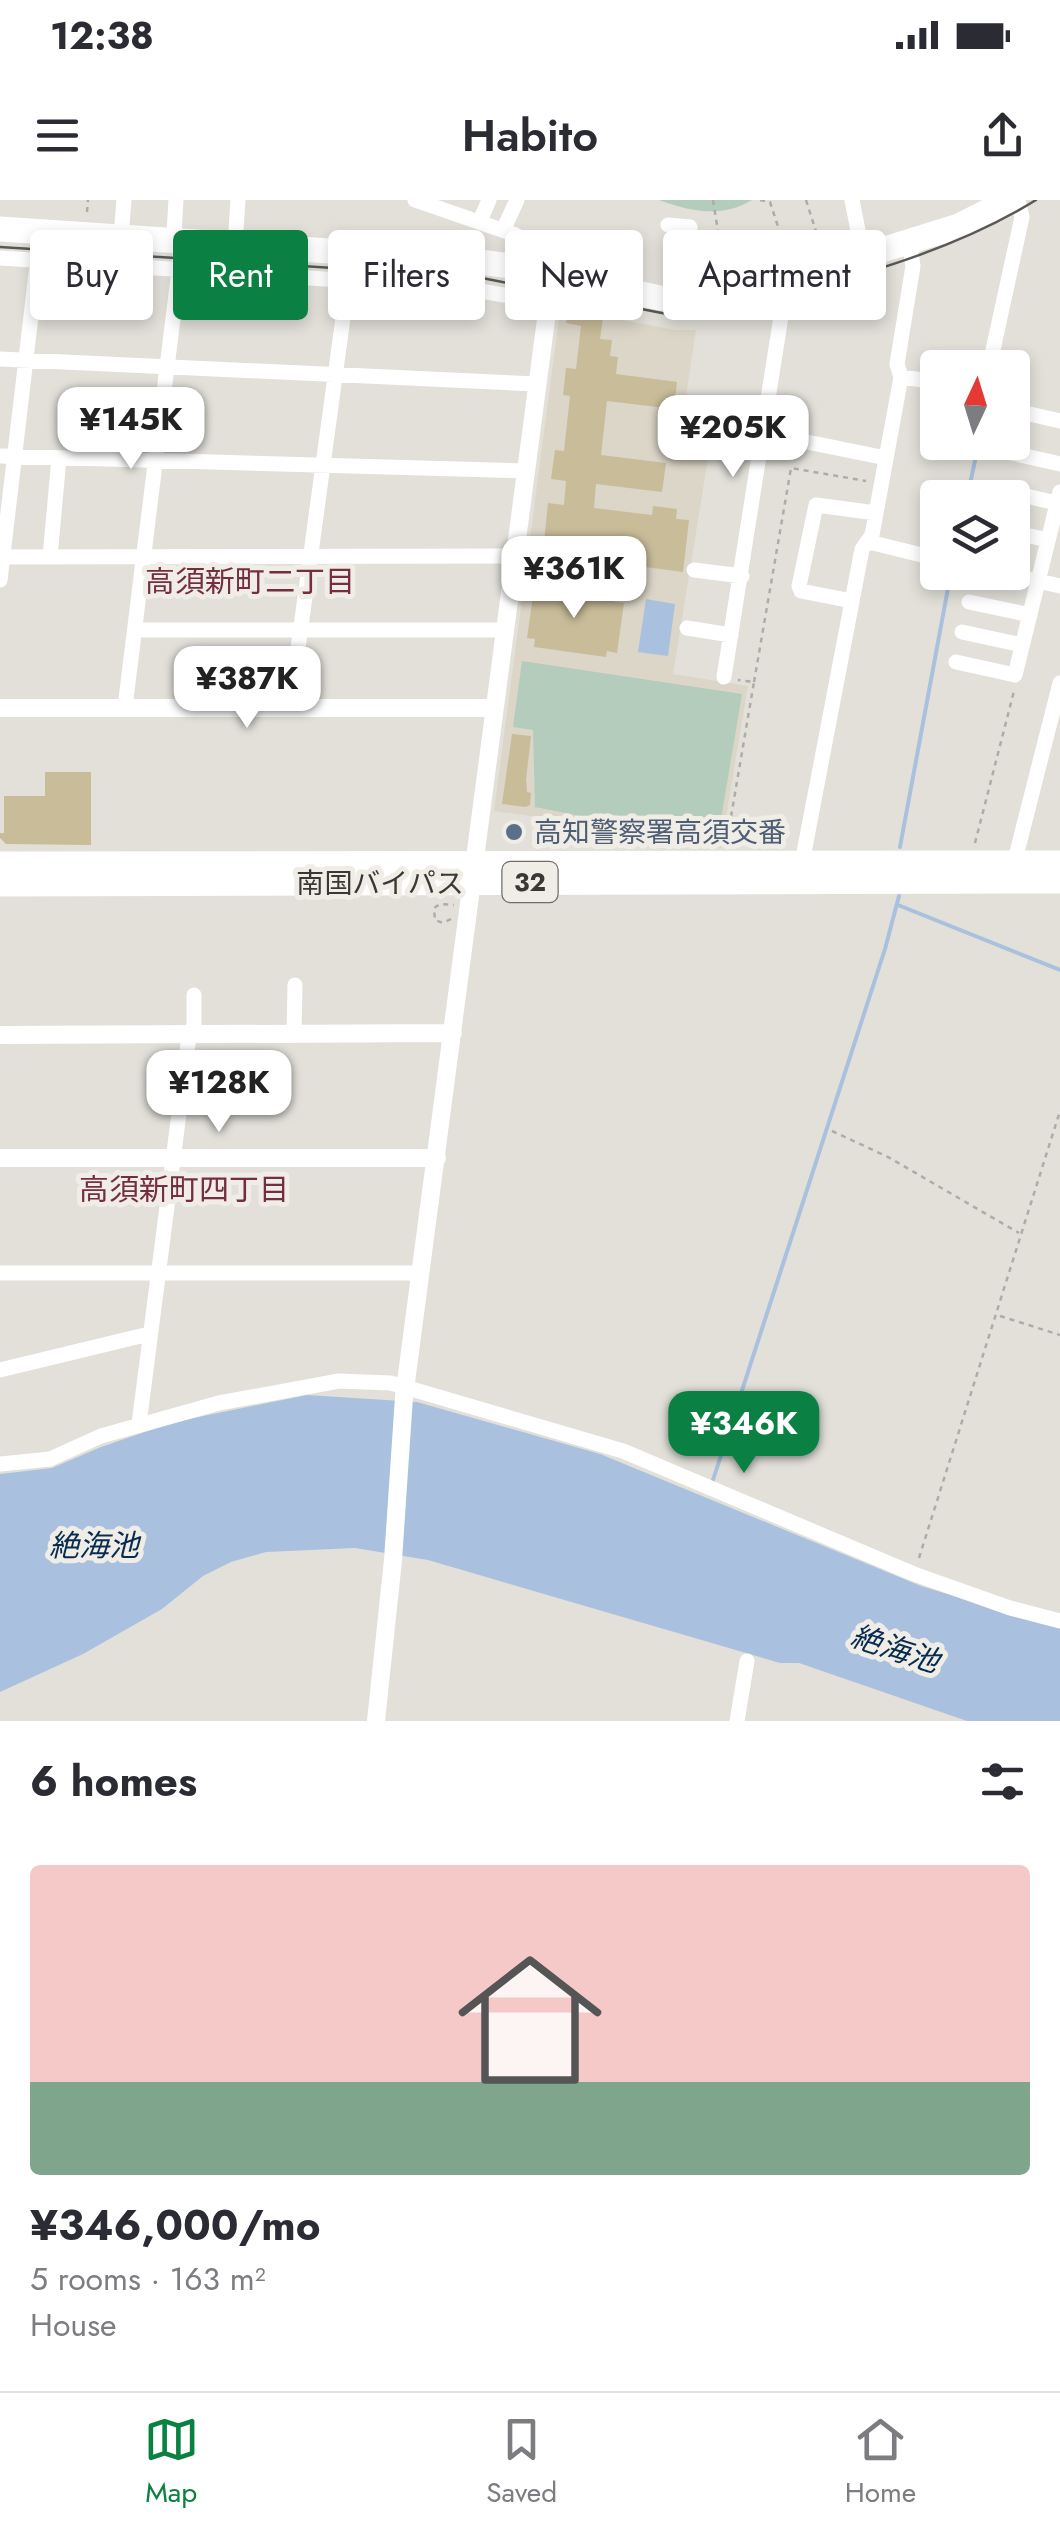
<!DOCTYPE html>
<meta charset="utf-8">
<style>
:root{--surface:#fff;--page:#f2f2f3;--text:#2b2b33;--muted:#7c7c81;--line:#e1e1e2;--accent:#0b8043}
body{margin:0;font-family:Jost,"Noto Sans JP",sans-serif;background:var(--page);color:var(--text);height:100vh;display:flex;flex-direction:column;font-size:38px;white-space:nowrap}
*{box-sizing:border-box;margin:0}
p{font-size:32px;color:var(--muted)}
.icon{flex:none;width:55px;height:55px;fill:none;stroke:currentColor;stroke-width:2;stroke-linecap:round;stroke-linejoin:round}
.map{position:relative;height:1521px;overflow:hidden}
.panel{display:flex;flex-direction:column;background:var(--surface);flex:1}
.panel>*{flex:none}
.banner{position:absolute;left:30px;top:30px;width:1000px;height:90px;display:flex;gap:20px}
.needle{width:65px;rotate:4deg}
.tools{position:absolute;left:920px;top:150px;display:grid;gap:20px}
.tools a{display:grid;place-items:center;width:110px;height:110px;border-radius:10px;background:var(--surface);box-shadow:0 5px 15px #0003;font-size:50px}
.price{position:absolute;translate:-50% -85px;padding:0 22px;border-radius:20px;background:#fff;color:#222;font-size:32px;line-height:65px;filter:drop-shadow(0 2px 5px #0008)}
.price::after{content:'';position:absolute;left:50%;top:60px;width:30px;height:22px;margin-left:-15px;background:inherit;clip-path:polygon(0 0,100% 0,50% 100%)}
.price.current{background:var(--accent);color:#fff}
ul{padding:0;list-style:none}
li{display:grid;align-content:center;gap:20px;height:530px;padding:0 30px}
li+li{border-top:2px solid var(--line)}
li span{display:grid;place-items:center;height:310px;border-radius:10px;color:#555}
li>.icon{margin-inline-start:auto}
span .icon{width:180px;height:180px;fill:#fffc;stroke-width:1}
li b{font-size:42px}
h2{display:flex;justify-content:space-between;align-items:center;height:120px;padding:0 30px;font-size:42px}
.pill{padding:0 35px;border-radius:10px;background:var(--surface);box-shadow:0 5px 15px #0003;font-size:35px;line-height:90px}
.pill.current{background:var(--accent);color:#fff}
.status{display:flex;justify-content:space-between;align-items:center;height:70px;padding:0 50px;background:var(--surface);direction:ltr}
.status svg{height:28px;fill:currentColor}
header{display:flex;justify-content:space-between;align-items:center;height:130px;padding:0 30px;background:var(--surface);font-size:45px;font-weight:600}
.tabs{display:flex;justify-content:space-around;align-items:center;height:140px;border-top:2px solid var(--line);background:var(--surface);font-size:28px;color:var(--muted)}
.tabs a{display:grid;justify-items:center;gap:5px}
.tabs .current{color:var(--accent)}
.map>svg:first-child{display:block}
</style>
<div class="status"><b>12:38</b><svg viewBox="0 0 49 12"><path d="M0 12V9h3v3zM5 12V6h3v6zM10 12V3h3v9zM15 12V0h3v12zM26 1h20v11H26zM47 4h2v5h-2z"/></svg></div>
<header><svg class="icon" aria-label="menu" viewBox="0 0 24 24"><path d="M4 6h16M4 12h16M4 18h16"/></svg>Habito<svg class="icon" aria-label="share" viewBox="0 0 24 24"><path d="M12 15V3M7 8l5-5 5 5M5 13v7h14v-7"/></svg></header>
<div class="map">
<svg width="1060" height="1521" viewBox="0 0 1060 1521">
<rect width="100%" height="100%" fill="#e2e0d9"/>
<path fill="#dbd6c8" d="M564,109L675,130H696L681,230L712,234L673,474L748,486L721,648H702L584,623L494,611L560,111Z"/>
<path fill="#b4ccbc" d="M659,0H752C722,18 692,12 659,0Z
M522,461L742,494L717,643L535,607L533,530L513,527Z"/>
<path fill="#a9c1de" d="M646,399L675,404L668,456L638,452Z
M307,1195L417,1202L600,1254L921,1386L1060,1428V1521H967L799,1463H780L428,1360L355,1348L266,1352L231,1362L203,1376L162,1409L83,1454L0,1492V1274L52,1268L101,1247L174,1222Z"/>
<g fill="none" stroke-linecap="round" stroke-linejoin="round">
<path stroke="#a9c1de" stroke-width="4" d="M967,298L979,242
M900,647L951,372
M898,705L1060,770
M713,1280L885,749L899,696"/>
</g>
<path fill="#c8bc99" d="M568,111L603,117L600,139L612,140L610,156L618,157L616,174L677,182L674,209L607,201L601,255L666,263L662,292L596,284L594,308L652,315L653,306L677,309L676,319L689,320L683,372L645,367L646,354L544,342L548,303L564,305L566,281L551,279L555,250L564,251L570,196L563,195L566,168L576,169L581,126L566,123Z
M535,382L564,386L563,390L614,397V402L624,403L617,453L607,451L606,457L534,447L535,439L527,438Z
M512,534L531,536L526,580L527,592L531,593L530,605L525,607L502,604Z
M45,572H91V645L6,644L0,638V633H4V596H45Z"/>
<g fill="none" stroke-linecap="round" stroke-linejoin="round">
<path stroke="#aeaca7" stroke-width="2.5" stroke-dasharray="5 5" stroke-linecap="butt" d="M713,0L725,75
M760,0L770,2L788,57
M806,0L821,47
M87,12L88,0
M564,102L588,103
M754,482L791,268L866,281
M975,643L1014,491
M726,646L754,482L738,480
M451,719L443,723L435,720L434,708L440,704L454,705
M832,931L888,957L1019,1033
M1000,1116L1060,1135
M919,1358L1060,911"/>
<path stroke="#fff" stroke-width="15" d="M415,0L516,35L511,66
M852,0L863,56
M480,21L489,0
M668,25L690,27L685,100
M504,28L517,0
M121,36L124,0
M235,45L238,0
M0,58L464,88L548,103
M0,159L537,184
M989,168L1022,17L1018,0
M901,177L938,182
M1012,210L1060,221
M763,233L886,258
M1003,251L1060,264
M0,256L526,271
M994,289L1057,303
M1012,332L1048,340
M869,342L938,359
M0,357L514,356
M50,357L59,258
M694,370L742,376
M998,372L1060,386
M0,380L41,31
M852,401L801,391L799,386L816,305L876,313
M969,402L1030,415
M687,428L731,435
M135,430H504
M962,432L1022,445
M956,462L1015,475L1060,292
M724,477L783,104L778,82
M125,507L179,70L181,41L174,33L176,0
M290,507L352,52
M802,663L862,349L872,335L901,177L897,164L913,66L909,42
M1014,664L1060,483
M294,835L295,785
M0,1073H421
M0,1170L149,1134
M139,1224L189,836L194,825V795
M0,1264L50,1259L101,1236L219,1203L339,1181L391,1183L623,1251L914,1374L1010,1408L1060,1421
M737,1521L747,1461"/>
<path stroke="#fff" stroke-width="18" d="M0,508H493
M0,835L453,833
M0,958H437
M376,1521L393,1360L404,1197L552,74"/>
<path stroke="#fff" stroke-width="25" d="M0,29L465,60L511,66L660,98L707,100L744,93L959,26L1010,0
M0,664L1060,663
M0,684L1060,681"/>
<path stroke="#595854" stroke-width="2.5" d="M0,47L477,77L667,114L732,112C835,81 944,57 1036,0"/>
</g>
<circle fill="#5c6f8a" stroke="#f0ede6" stroke-width="4" cx="514" cy="632" r="10"/>
<g text-anchor="middle" stroke-width="10" stroke-linejoin="round" paint-order="stroke">
<rect fill="#f0ede6" stroke="#706e6a" stroke-width="2.5" x="502.5" y="662" width="55" height="40" rx="8"/>
<g font-size="25" font-weight="bold" fill="#393835">
<text x="530" y="691">32</text>
</g>
<g font-size="28" fill="#4e5e75" stroke="#f0ede6" text-anchor="start">
<text x="534" y="642">高知警察署高須交番</text>
</g>
<g font-size="28" fill="#393835" stroke="#f0ede6">
<text x="380" y="693">南国バイパス</text>
</g>
<g font-size="30" fill="#742e42" stroke="#f0ede6">
<text x="250" y="392">高須新町二丁目</text>
<text x="184" y="1000">高須新町四丁目</text>
</g>
<g font-size="30" font-style="italic" fill="#072c51" stroke="#f0ede6">
<text x="94" y="1356">絶海池</text>
<text transform="translate(895 1449) rotate(18)" y="10">絶海池</text>
</g>
</g>
</svg>
<div class="tools">
<a><svg class="needle" viewBox="-14 -14 28 28"><path d="M0-13l5 13h-10z" fill="#e53935"/><path d="M0 13l5-13h-10z" fill="#7c7c81"/></svg></a>
<a><svg class="icon" aria-label="layers" viewBox="0 0 24 24"><path d="M12 4l9 5-9 5-9-5zM3 14l9 5 9-5"/></svg></a>
</div>
<b class="price" style="left:131px;top:272px">¥145K</b>
<b class="price" style="left:733px;top:280px">¥205K</b>
<b class="price" style="left:574px;top:421px">¥361K</b>
<b class="price" style="left:247px;top:531px">¥387K</b>
<b class="price" style="left:219px;top:935px">¥128K</b>
<b class="price current" style="left:744px;top:1276px">¥346K</b>
<div class="banner">
<a class="pill">Buy</a>
<a class="pill current">Rent</a>
<a class="pill">Filters</a>
<a class="pill">New</a>
<a class="pill">Apartment</a>
</div>
</div>
<section class="panel">
<h2>6 homes<svg class="icon" aria-label="filters" viewBox="0 0 24 24"><path d="M4 7h16M4 17h16"/><circle cx="9" cy="7" r="2"/><circle cx="15" cy="17" r="2"/></svg></h2>
<ul>
<li><span style="background:linear-gradient(#f6c9c9 70%,#7fa58c 0)"><svg class="icon" aria-label="home" viewBox="0 0 24 24"><path d="M3 11l9-7 9 7M6 9v11h12V9"/></svg></span><div><b>¥346,000/mo</b><p>5 rooms · 163 m²</p><p>House</p></div></li>
</ul>
</section>
<nav class="tabs">
<a class="current"><svg class="icon" aria-label="map" viewBox="0 0 24 24"><path d="M3 6l6-2 6 2 6-2v14l-6 2-6-2-6 2zM9 4v14M15 6v14"/></svg>Map</a>
<a><svg class="icon" aria-label="saved" viewBox="0 0 24 24"><path d="M7 4h10v16l-5-4-5 4z"/></svg>Saved</a>
<a><svg class="icon" aria-label="home" viewBox="0 0 24 24"><path d="M3 11l9-7 9 7M6 9v11h12V9"/></svg>Home</a>
</nav>
